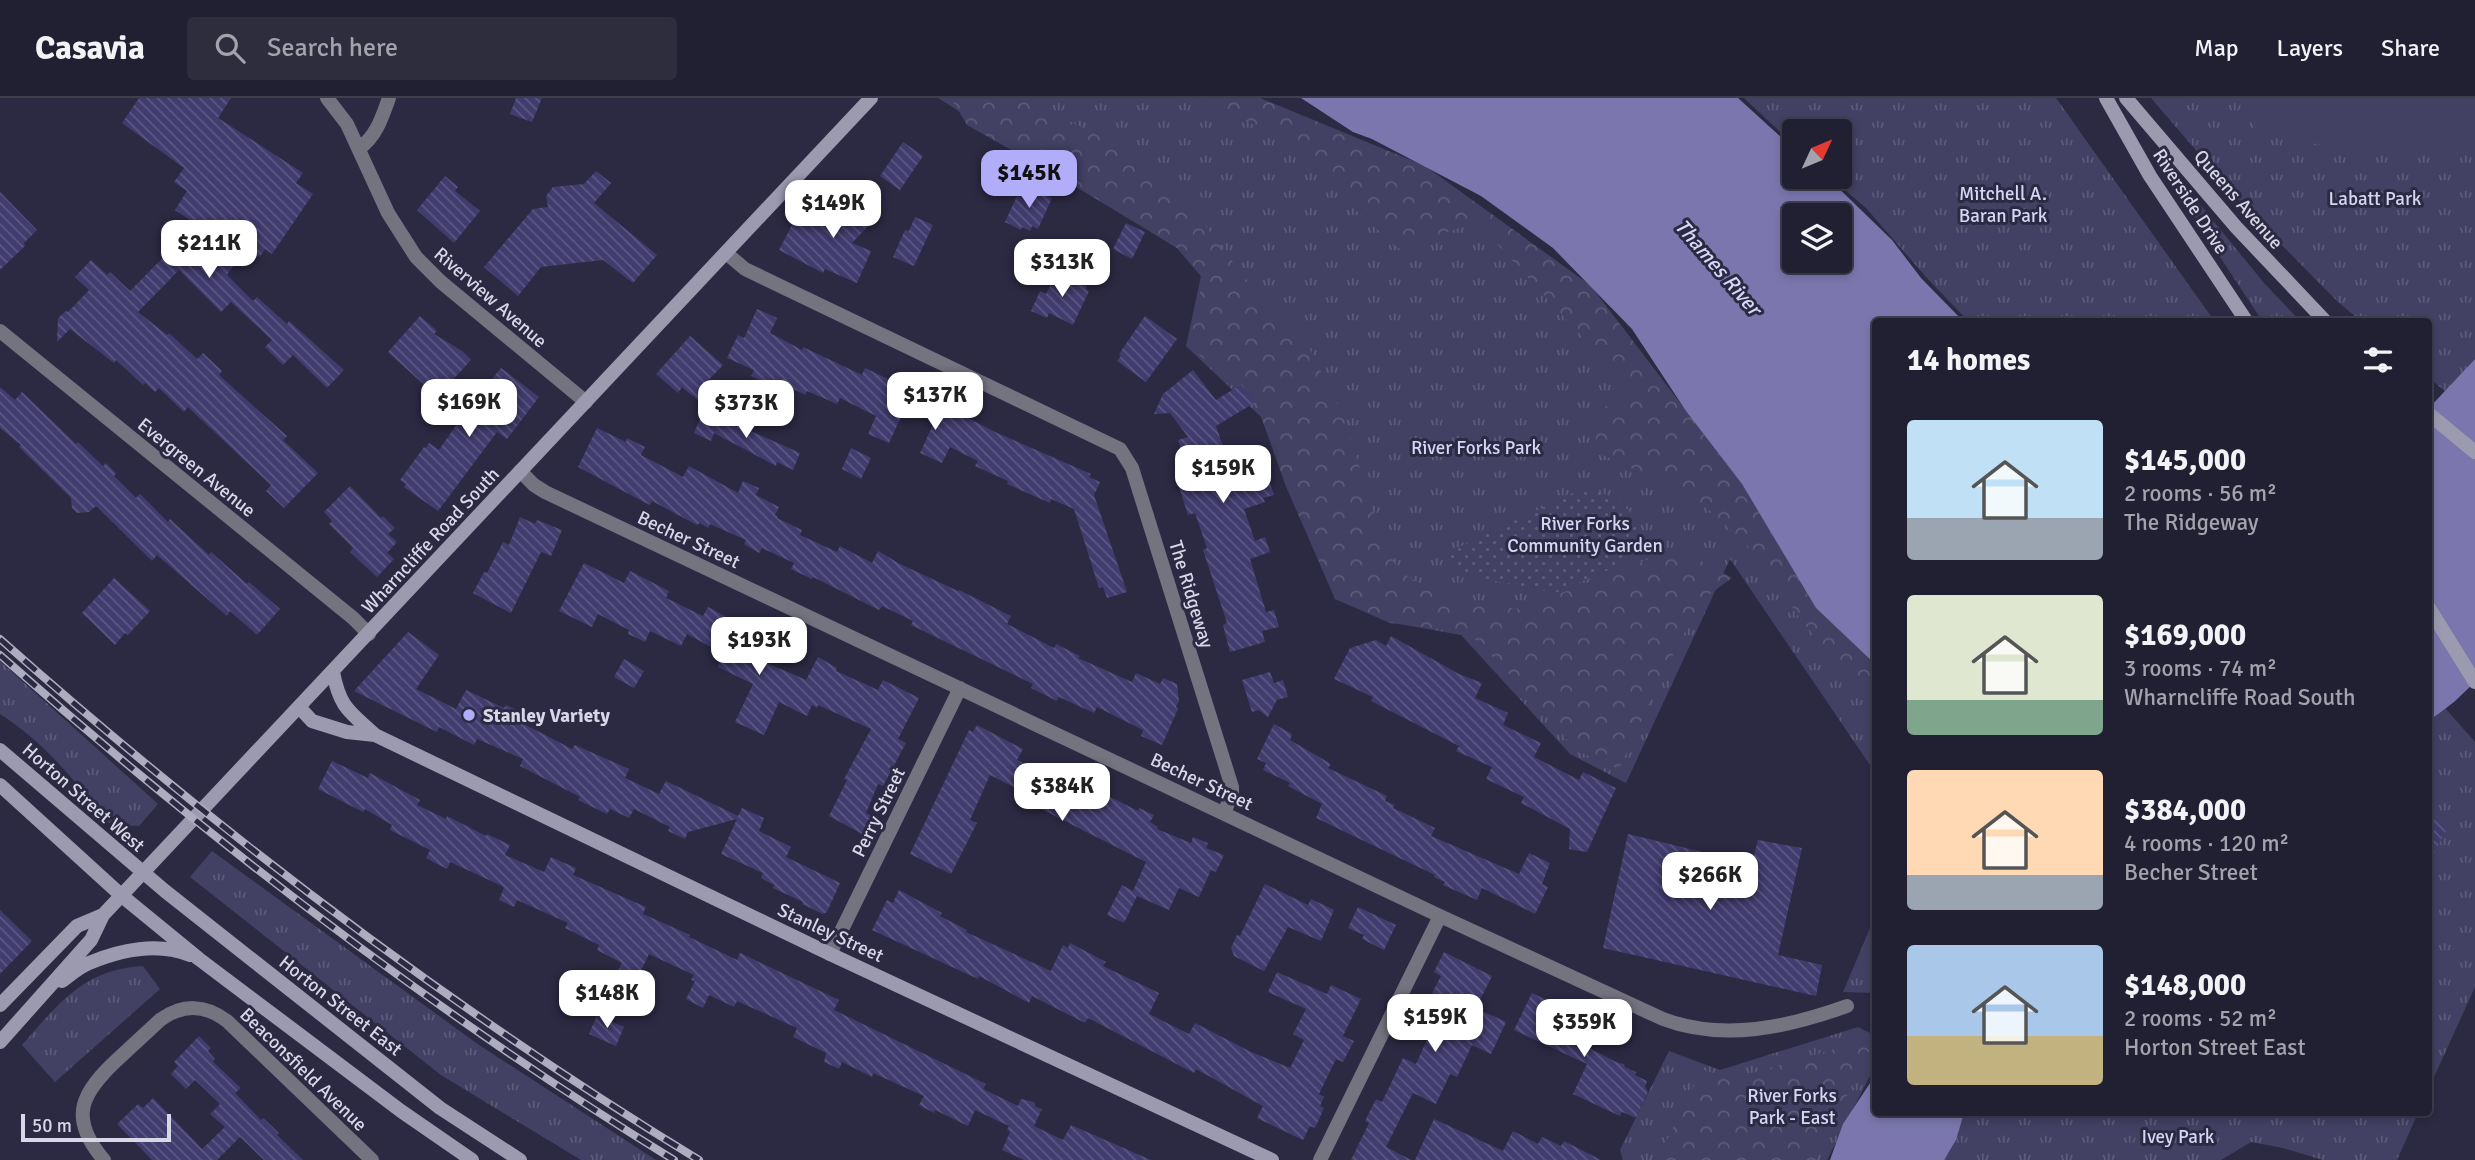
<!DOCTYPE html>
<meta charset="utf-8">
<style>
:root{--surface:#212032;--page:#2d2d3e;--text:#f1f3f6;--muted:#a2a3ac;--line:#3e3e4d;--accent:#b2adf9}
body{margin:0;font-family:Signika,sans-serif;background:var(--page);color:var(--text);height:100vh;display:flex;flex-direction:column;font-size:26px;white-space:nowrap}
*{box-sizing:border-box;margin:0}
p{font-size:23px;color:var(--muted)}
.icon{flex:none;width:38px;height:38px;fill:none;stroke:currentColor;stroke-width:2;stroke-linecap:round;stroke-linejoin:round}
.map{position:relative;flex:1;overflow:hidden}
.drawer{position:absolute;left:1872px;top:220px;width:560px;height:798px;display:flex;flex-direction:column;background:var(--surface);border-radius:7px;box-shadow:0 4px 10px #0003,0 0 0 2px var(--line)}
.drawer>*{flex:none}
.needle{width:46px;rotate:46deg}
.fabs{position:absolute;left:1782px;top:21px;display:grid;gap:14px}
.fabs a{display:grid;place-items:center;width:70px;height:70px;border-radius:7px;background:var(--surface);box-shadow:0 4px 10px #0003,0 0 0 2px var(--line);font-size:35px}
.scale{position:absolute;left:21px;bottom:18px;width:150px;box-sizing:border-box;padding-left:7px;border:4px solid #d7d7e7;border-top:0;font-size:19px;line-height:24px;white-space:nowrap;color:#d7d7e7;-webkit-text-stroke:5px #2c2a43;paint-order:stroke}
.price{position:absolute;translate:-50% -60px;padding:0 16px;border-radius:14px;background:#fff;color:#222;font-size:23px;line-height:46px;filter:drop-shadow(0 2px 4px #0008)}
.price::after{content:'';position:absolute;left:50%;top:42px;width:21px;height:16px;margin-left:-10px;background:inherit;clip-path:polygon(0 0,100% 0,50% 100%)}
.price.selected{background:var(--accent);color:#111}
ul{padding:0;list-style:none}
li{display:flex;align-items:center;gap:21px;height:175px;padding:0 35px}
li span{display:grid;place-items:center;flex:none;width:196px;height:140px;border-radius:7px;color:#555}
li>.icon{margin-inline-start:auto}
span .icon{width:84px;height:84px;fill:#fffc;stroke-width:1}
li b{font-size:30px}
h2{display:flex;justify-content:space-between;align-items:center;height:84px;padding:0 35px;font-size:30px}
header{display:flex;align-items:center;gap:42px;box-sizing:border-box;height:98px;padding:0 35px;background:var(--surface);border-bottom:2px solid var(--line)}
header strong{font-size:33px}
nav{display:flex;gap:38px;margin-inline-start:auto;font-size:24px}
.search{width:490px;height:63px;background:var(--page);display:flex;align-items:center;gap:18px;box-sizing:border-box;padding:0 24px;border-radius:7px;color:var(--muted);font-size:26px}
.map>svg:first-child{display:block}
</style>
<header>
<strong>Casavia</strong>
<div class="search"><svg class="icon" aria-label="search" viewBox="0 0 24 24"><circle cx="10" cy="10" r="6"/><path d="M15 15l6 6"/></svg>Search here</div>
<nav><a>Map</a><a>Layers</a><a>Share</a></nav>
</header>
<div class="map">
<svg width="2475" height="1062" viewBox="0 0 2475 1062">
<defs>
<pattern id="grass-tufts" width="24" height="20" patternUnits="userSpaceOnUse" patternTransform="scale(1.75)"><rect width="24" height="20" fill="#424063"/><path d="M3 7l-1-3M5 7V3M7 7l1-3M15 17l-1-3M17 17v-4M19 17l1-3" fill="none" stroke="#5d5b79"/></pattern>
<pattern id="forest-crowns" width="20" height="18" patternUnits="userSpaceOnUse" patternTransform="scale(1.75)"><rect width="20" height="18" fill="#424063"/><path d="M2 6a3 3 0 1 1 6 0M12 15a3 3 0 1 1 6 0" fill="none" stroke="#5d5b79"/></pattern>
<pattern id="garden-dots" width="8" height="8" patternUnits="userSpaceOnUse" patternTransform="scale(1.75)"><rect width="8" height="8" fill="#424063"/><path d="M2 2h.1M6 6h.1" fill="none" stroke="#5d5b79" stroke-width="1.8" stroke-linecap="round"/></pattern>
<pattern id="building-back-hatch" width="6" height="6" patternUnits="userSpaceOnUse" patternTransform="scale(1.75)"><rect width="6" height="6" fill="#413c6e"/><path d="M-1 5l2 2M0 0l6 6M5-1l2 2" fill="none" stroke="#5c5783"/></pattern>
</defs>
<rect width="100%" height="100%" fill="#2c2a43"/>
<path fill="url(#grass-tufts)" d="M938,0H1260L1590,187L1742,386L1816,510L1876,567V676L1730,461L1626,685L1570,656L1461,537L1400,526L1335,501L1261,319L1186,248L1201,178L1177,150Z
M1744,0H2056L2215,224H1969L1925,178L1866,110L1830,79H1839V33H1794V47Z
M2151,0H2475V261L2446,294L2429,280V224H2362L2338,204L2251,116Z
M2167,66L2264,185L2301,224H2263L2162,71V67Z
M0,563L158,706L139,728L111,727C77,686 46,645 0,616Z
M2445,610L2475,644V889L2429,990V624Z
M212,753L479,947L656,1062H581L441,977L190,779Z
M1876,816V895L1843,894Z
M143,868L160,891L55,984L22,947C58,906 84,871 143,868Z
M1858,929L1876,938V966L1827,1062H1623L1620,1052L1669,953L1720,972Z
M1961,1015H2418L2397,1062H2323L2283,1050L2251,1044L2221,1062H1939Z"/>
<path fill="url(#forest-crowns)" d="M951,0H1024L1137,57L1204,126L1250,186L1307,246L1344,319L1377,426L1398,472L1429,491L1474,506L1520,511L1678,450L1732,480L1700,503L1654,595L1619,671L1575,652L1535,602L1468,534L1390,525L1335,501L1285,386L1261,318L1234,282L1186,248L1199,212L1201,178L1177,150L1073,87L967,27Z
M1199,0H1260L1425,68L1590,187L1742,386L1816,510L1876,567V607L1803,525L1761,463L1741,441L1708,411L1670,388L1594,353L1600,312L1631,292L1477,124L1397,151L1274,35L1203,6Z
M1876,939L1815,1062H1657L1702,971L1728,982Z"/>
<path fill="url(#garden-dots)" d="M1588,388L1627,407L1638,434L1629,463L1555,495L1475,479L1440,458Z"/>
<path fill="#424063" d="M2256,0H2475V52L2446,55L2352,53L2292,41L2263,34L2255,29Z"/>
<path fill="#7b77ae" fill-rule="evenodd" d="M1301,0H1738L1794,51V79H1827L1892,142L1921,180L1964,224H1876V567L1816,510L1742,386L1686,313L1632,231L1553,150L1481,98L1372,41L1353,34ZM1839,117V163H1794V117Z
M991,70L1006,76L999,92L994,95L988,93L985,89Z
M2475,261V584L2454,604L2429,623V310Z
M1876,976V1015H1964L1956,1042L1944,1062H1830L1843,1026Z"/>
<path fill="url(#building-back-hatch)" d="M139,0H231L218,20L303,75L296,85L313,96L272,156L265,151L260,159L245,150L227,177L253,203L257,199L287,226L289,223L344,272L327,290L293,257L283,267L265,249L272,242L231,204L221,214L179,172L138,214L167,237L169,235L197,261L203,255L222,273L219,277L287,338L283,342L318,375L284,410L266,393L271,387L188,309L184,314L159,290L155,294L145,285L143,287L116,262L114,265L70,231L57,244L58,220L66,213L68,214L89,192L75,179L91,162L107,177L110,174L130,193L196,126L175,112L187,93L174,84L184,70L122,25Z
M516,0H542L532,24L510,16Z
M903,44L923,58L900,92L880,78Z
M596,73L611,85L594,105L657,157L633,185L603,162L541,169L518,198L484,169L533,111L548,109L546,98L553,89L584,86Z
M445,78L458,89L455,93L480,113L454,145L417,112Z
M1026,88L1052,100L1038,131L1032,128L1030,133L1022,129L1021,132L1005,124L1017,98L1020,99Z
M848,93L876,120L852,145L871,153L857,185L825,171L823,175L779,152L793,125L799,128L803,121L814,127Z
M0,94L37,132L24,145L25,148L0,172Z
M915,119L933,127L914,168L893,159L905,132L909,133Z
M1126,125L1145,134L1132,161L1113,151Z
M1057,174L1087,188L1086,191L1089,193L1073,227L1049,215L1047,220L1031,213L1040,193L1046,196Z
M757,211L777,220L770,235L802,252L803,249L862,277L865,270L907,290L909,285L967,311L964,318L995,334L1091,376L1089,379L1100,384L1094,397L1127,494L1107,500L1103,489L1099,490L1074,411L1051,401L1050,405L1007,386L1008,383L975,368L978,363L950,349L942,365L920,355L937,318L908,304L889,345L868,336L876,318L840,300L837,306L807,293L805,297L775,281L772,288L751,278L754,272L727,260L738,237L744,240Z
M420,218L437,233L434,236L462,253L471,262L448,287L442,282L432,294L388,254Z
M1145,218L1177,241L1146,284L1117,263L1121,258L1119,256Z
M690,238L723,267L704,287L718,299L708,311L682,289L678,295L656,276Z
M501,270L539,299L507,341L497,334L438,413L404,389L406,386L400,382L424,349L426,350L429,345L439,352L468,310Z
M1193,272L1216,302L1242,286L1254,305L1216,328L1231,372L1251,366L1255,378L1266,374L1274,397L1263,400L1265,404L1244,411L1255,443L1265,439L1270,454L1250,461L1266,514L1274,512L1279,529L1262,533L1265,544L1230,554L1223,527L1227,525L1203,452L1207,450L1195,415L1188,417L1179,389L1193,385L1178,342L1188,339L1170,315L1154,316L1163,296Z
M0,289L15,302L22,294L76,346L78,344L103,368L106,365L116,375L114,378L136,400L140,396L168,424L170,421L209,457L211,454L247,486L249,484L280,511L257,537L230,513L227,518L157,457L152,463L96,408L89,414L77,415L72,410L71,400L19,349L21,347L0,330Z
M704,312L800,355L793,372L777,364L776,368L714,335L711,343L694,335Z
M597,330L626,344L627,340L645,349L641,357L683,379L689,368L738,395L743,383L759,390L756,397L779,409L775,417L778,419L777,420L802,432L800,437L824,448L837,454L840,448L872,465L878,453L900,466L958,493L959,492L1011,518L1007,526L1054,550L1056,546L1080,558L1078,560L1132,584L1136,575L1160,586L1163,580L1177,586L1179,603L1176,609L1178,611L1162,647L1141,638L1143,632L1097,609L1094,615L1059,599L1057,603L1031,590L1033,586L911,527L913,523L882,508L879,512L813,479L812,481L791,471L794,465L762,450L759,455L744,446L746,442L710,426L708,430L700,425L697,427L652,403L650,407L642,403L578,369Z
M851,350L871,360L861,381L842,371Z
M350,388L381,420L383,418L395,430L388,436L397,444L387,455L394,461L377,479L350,454L353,450L329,426L332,423L324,414Z
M520,419L535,426L537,422L562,432L551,458L541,454L511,515L473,495L484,474L487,475L503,444L509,447Z
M584,465L624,485L630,473L669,493L666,500L703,518L708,509L734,523L736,519L761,532L749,557L806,582L818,559L837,570L836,573L878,592L883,582L919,600L898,641L906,645L883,688L878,686L866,715L872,718L862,736L829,718L847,682L844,681L871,631L818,607L817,610L812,607L807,618L779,604L764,637L735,624L753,586L718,569L722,555L687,536L681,548L650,533L645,544L628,536L629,532L598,516L592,529L559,513Z
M114,480L150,513L128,537L125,535L115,547L82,515Z
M408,534L439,557L416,591L456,611L466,592L504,610L506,607L526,616L522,625L572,651L575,647L629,671L625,680L659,696L666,683L738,718L742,710L764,720L759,733L791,749L786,759L840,785L827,814L823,816L802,806L803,804L773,790L774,787L761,780L763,775L721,756L737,721L688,734L685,741L668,733L670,729L634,711L629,720L610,711L607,716L578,702L580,699L520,668L523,661L477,641L474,647L439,629L437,634L354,593Z
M1391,538L1459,576L1482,585L1475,600L1508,615L1503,627L1541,645L1534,659L1579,682L1583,674L1616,690L1587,754L1569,751L1570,731L1521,705L1524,699L1486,681L1492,669L1456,653L1459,648L1371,603L1373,599L1334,581L1350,550L1376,542L1386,548Z
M624,561L644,573L634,590L614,579Z
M1270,574L1274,585L1283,582L1288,599L1277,602L1268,619L1259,612L1252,614L1242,582Z
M1274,626L1292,636L1290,642L1295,645L1331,666L1328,670L1387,698L1385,703L1395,707L1393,710L1435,730L1431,738L1519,776L1529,755L1550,765L1542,786L1548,789L1535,816L1482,790L1477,802L1443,787L1445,784L1434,779L1435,777L1316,720L1322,706L1288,688L1290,685L1263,672L1266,665L1257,661Z
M977,627L1023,651L1017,662L1075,691L1079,683L1138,713L1139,710L1154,717L1150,724L1158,729L1157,731L1191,745L1193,739L1208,745L1206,750L1224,757L1216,774L1211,772L1199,799L1179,790L1169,812L1137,798L1124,825L1107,817L1122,787L1133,793L1146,764L1023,702L1026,695L990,677L970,722L977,725L951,776L910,756L969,632L973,634Z
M332,663L368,680L370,675L420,702L417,707L446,721L447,718L486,738L487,736L510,747L505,757L544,774L551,759L576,770L573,777L646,809L643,816L690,837L689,839L737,862L740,855L839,902L834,912L986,986L983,991L1018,1008L1021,1001L1034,1004L1036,1009L1042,1011L1034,1028L1063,1042L1071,1027L1151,1062H1024L1002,1052L1010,1034L1007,1032L1009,1028L975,1012L968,1028L935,1012L934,1015L919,1007L924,998L873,975L872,979L842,964L839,971L824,964L826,955L793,939L797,930L737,903L734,909L709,897L703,910L686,901L695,883L691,882L694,877L649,856L634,887L615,878L622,865L597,852L599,847L565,830L568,825L517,802L514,809L499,802L504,790L502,788L450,764L447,771L426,760L430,752L390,732L392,727L365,711L363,714L318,691Z
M2429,718L2448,729L2429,765Z
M1628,736L1752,766L1758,742L1802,750L1778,857L1822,867L1816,898L1603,850Z
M1265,786L1308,807L1311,801L1334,812L1321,843L1288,829L1264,873L1234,858L1231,850L1237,837L1240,838Z
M899,792L942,815L940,818L967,832L966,834L1051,873L1063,847L1068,850L1070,845L1106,864L1103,868L1159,895L1149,916L1189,936L1195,925L1251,954L1290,970L1304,942L1293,936L1306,911L1268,894L1277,874L1327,896L1331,887L1361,901L1343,938L1354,943L1343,964L1336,961L1319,996L1324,999L1320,1008L1324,1010L1315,1030L1310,1028L1303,1042L1257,1020L1263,1008L1196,971L1194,975L1088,920L1085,925L1032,898L1029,905L979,878L978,881L872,832L887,802L893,805Z
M1358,809L1396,827L1384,852L1362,841L1364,837L1348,830Z
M0,812L32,843L0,876Z
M1444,854L1492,878L1476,910L1506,924L1491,956L1472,947L1457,979L1450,976L1436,1006L1413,995L1386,1049L1411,1062H1351L1369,1025L1365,1023L1376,1001L1382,1004L1403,960L1416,966L1445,901L1432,895L1441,878L1434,874Z
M1532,895L1553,905L1550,910L1587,928L1579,945L1616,964L1624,966L1625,969L1636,974L1635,977L1647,983L1645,989L1648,994L1636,1020L1622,1014L1620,1018L1573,996L1587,966L1514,932Z
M597,917L624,929L616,948L589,936Z
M199,938L211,950L208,953L215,961L213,964L241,990L235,995L261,1022L263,1020L279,1035L277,1037L303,1062H264L240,1039L217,1062H152L117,1026L138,1006L143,1010L153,1000L202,1051L225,1029L210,1016L220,1006L195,982L186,991L171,976L178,968L174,964Z
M1434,1021L1503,1053L1513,1033L1538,1046L1542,1039L1561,1048L1564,1043L1601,1062H1415Z"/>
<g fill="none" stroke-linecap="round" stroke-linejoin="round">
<path stroke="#747380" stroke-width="14" d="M327,0L347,26L388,115L416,159L441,184L586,304
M360,50C377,37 382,19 389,0
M726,155L745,171L1120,351L1132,370L1232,689V696L1224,715
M0,233L353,520L369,536
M520,373L534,387L545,394L1440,818L1663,921C1724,944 1788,929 1847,908
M830,856L960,590
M104,1062C67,1019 82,994 119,960C133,947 146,935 160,922C182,906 205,906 227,923L372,1062
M1320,1062L1440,818"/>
<path stroke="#9b9aaf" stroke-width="14" d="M2106,0L2150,78L2247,224
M2126,0L2236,129L2326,224
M2429,316L2475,354
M2429,510L2475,584
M333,574C340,610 349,613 375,637L830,856L1272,1062
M300,610L312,623L347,634L375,637
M0,652L165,793L440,1010L520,1062
M0,687L122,798L199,861L401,1013L472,1062
M62,883C70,877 79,869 89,865C120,852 158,844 190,857
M0,907L77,828L103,817
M0,944L91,842L103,817L871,0"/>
<g stroke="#aeadc0" stroke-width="8">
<path id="rail" d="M0,541C218,734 450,910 699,1062
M0,557C210,743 435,915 674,1062"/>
</g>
<use href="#rail" stroke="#2c2a43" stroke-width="5" stroke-dasharray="16" stroke-linecap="butt"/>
</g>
<circle fill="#b2adf9" stroke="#2c2a43" stroke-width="2.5" cx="469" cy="617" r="7"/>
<g text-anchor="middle" stroke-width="6" stroke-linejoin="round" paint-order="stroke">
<g font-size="19" fill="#d6d5f6" stroke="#2c2a43">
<text x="2003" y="102">Mitchell A.<tspan x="2003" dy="22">Baran Park</tspan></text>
<text x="2375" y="107">Labatt Park</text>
<text x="1476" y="356">River Forks Park</text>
<text x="1585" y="432">River Forks<tspan x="1585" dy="22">Community Garden</tspan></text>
<text x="1792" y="1004">River Forks<tspan x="1792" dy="22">Park - East</tspan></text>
<text x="2178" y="1045">Ivey Park</text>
</g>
<g font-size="19" fill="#d7d7e7" stroke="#2c2a43">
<text transform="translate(2239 101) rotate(49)" y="7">Queens Avenue</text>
<text transform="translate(2191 103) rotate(57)" y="7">Riverside Drive</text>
<text transform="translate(491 199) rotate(41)" y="7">Riverview Avenue</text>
<text transform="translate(197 369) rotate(39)" y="7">Evergreen Avenue</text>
<text transform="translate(689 441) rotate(25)" y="7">Becher Street</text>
<text transform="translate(430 442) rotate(-47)" y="7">Wharncliffe Road South</text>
<text transform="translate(1192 496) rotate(73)" y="7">The Ridgeway</text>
<text transform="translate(1202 683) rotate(25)" y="7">Becher Street</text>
<text transform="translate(84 699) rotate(41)" y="7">Horton Street West</text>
<text transform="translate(878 714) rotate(-64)" y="7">Perry Street</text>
<text transform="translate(831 834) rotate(25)" y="7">Stanley Street</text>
<text transform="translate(341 907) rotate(38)" y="7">Horton Street East</text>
<text transform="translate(304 971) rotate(44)" y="7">Beaconsfield Avenue</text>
</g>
<g font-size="19" font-weight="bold" fill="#d7d7e7" stroke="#2c2a43" text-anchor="start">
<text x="483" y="624">Stanley Variety</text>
</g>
<g font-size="21" font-style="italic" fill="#d8d7f8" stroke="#2c2a43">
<text transform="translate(1718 169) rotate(49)" y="7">Thames River</text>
</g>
</g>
</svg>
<div class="fabs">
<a><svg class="needle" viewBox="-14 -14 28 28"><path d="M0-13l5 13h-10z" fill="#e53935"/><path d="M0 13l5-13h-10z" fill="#a2a3ac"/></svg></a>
<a><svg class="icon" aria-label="layers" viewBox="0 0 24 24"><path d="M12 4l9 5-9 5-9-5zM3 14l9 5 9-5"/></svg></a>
</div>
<div class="scale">50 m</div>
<b class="price selected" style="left:1029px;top:112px">$145K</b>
<b class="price" style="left:833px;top:142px">$149K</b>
<b class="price" style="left:209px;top:182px">$211K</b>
<b class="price" style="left:1062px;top:201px">$313K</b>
<b class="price" style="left:935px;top:334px">$137K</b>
<b class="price" style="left:469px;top:341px">$169K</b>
<b class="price" style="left:746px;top:342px">$373K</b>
<b class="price" style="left:1223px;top:407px">$159K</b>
<b class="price" style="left:759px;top:579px">$193K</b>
<b class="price" style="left:1062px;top:725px">$384K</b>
<b class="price" style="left:1710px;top:814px">$266K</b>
<b class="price" style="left:607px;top:932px">$148K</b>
<b class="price" style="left:1435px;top:956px">$159K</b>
<b class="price" style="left:1584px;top:961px">$359K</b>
<section class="drawer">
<h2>14 homes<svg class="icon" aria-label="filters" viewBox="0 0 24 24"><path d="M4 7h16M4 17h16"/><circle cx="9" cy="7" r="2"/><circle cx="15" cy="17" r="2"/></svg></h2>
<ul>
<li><span style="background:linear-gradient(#bfe0f5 70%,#9aa5b1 0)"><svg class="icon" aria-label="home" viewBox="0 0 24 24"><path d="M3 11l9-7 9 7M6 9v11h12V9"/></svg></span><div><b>$145,000</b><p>2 rooms · 56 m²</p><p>The Ridgeway</p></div></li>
<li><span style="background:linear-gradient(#dfe7d0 75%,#7fa58c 0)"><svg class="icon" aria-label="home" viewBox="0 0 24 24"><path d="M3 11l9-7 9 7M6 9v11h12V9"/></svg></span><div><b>$169,000</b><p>3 rooms · 74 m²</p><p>Wharncliffe Road South</p></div></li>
<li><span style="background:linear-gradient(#ffd9b3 75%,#9aa5b1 0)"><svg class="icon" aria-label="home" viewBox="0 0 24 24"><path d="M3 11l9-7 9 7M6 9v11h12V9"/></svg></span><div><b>$384,000</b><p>4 rooms · 120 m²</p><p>Becher Street</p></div></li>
<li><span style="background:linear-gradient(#a9c7e8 65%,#c2b280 0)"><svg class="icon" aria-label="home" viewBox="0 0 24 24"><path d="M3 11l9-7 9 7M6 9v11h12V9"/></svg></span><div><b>$148,000</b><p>2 rooms · 52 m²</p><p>Horton Street East</p></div></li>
</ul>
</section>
</div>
